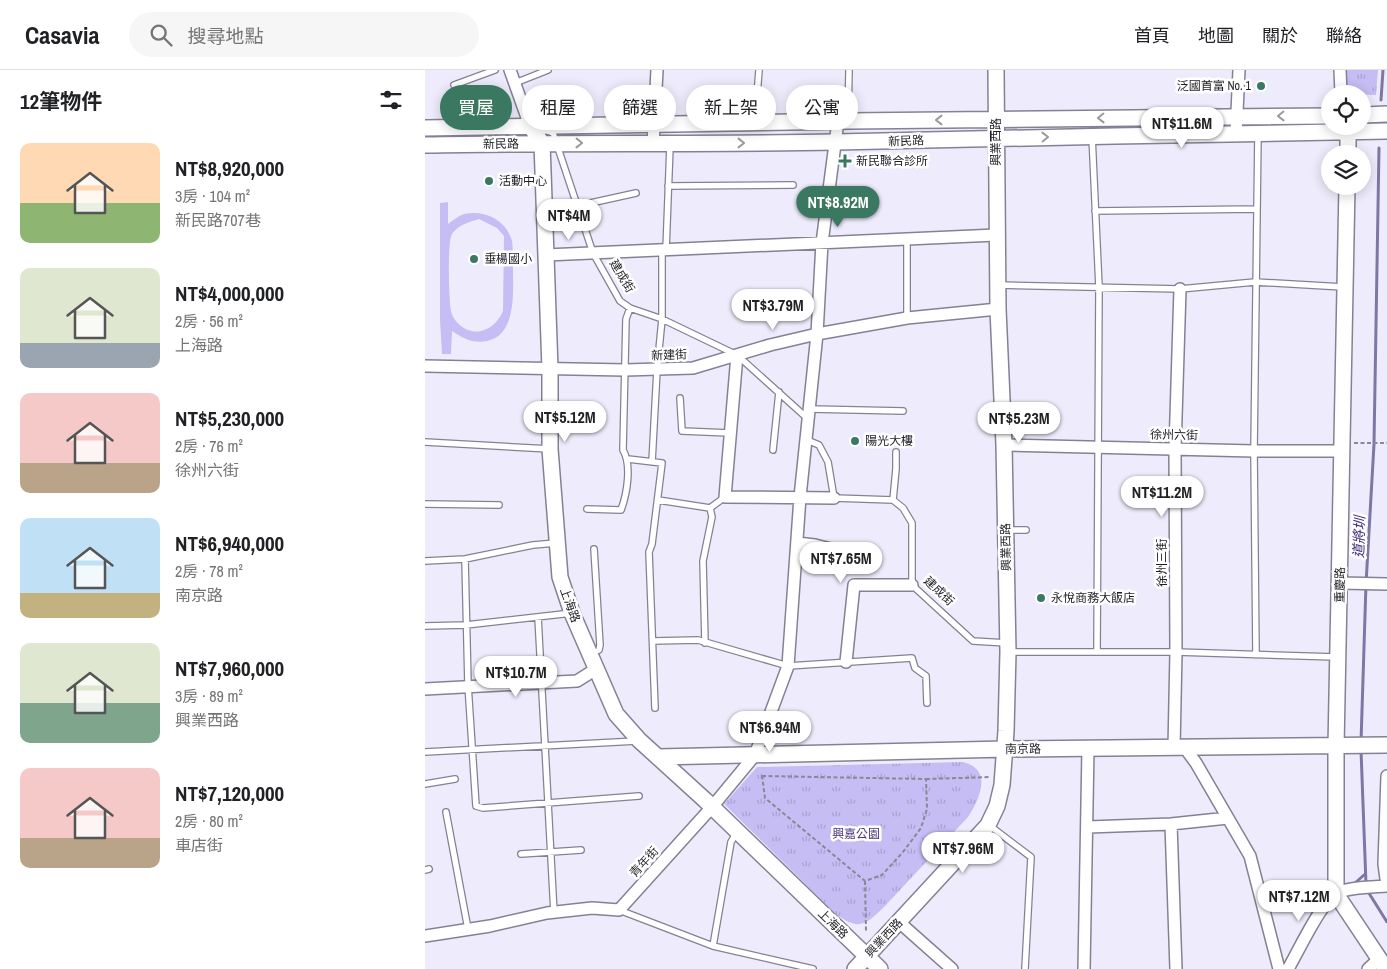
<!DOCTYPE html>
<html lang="zh-TW">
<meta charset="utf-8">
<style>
:root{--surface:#fff;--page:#f6f6f6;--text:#202124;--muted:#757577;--line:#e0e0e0;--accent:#3b7862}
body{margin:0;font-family:"Archivo Narrow","Noto Sans TC",sans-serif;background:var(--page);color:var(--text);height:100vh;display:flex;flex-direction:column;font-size:19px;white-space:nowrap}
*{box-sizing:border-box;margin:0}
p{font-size:16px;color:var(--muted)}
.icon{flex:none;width:28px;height:28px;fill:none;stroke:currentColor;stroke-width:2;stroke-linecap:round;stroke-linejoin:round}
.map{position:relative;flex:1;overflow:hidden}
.details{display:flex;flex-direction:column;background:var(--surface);width:425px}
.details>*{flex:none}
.hud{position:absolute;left:15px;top:15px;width:475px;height:45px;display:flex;gap:10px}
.controls{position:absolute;left:896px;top:15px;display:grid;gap:10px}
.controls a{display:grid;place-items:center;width:50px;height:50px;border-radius:50%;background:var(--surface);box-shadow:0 2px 12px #0003;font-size:25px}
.price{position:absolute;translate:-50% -42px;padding:0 11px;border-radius:18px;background:#fff;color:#222;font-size:16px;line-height:32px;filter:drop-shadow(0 1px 2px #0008)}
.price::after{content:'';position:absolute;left:50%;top:30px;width:15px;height:11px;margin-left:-8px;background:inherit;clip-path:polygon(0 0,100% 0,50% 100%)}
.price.current{background:var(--accent);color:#fff}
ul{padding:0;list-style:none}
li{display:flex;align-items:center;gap:15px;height:125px;padding:0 20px}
li span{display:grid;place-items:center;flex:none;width:140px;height:100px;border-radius:10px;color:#555}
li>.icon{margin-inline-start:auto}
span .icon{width:60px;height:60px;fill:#fffc;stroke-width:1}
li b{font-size:21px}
h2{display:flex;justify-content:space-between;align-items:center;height:60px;padding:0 20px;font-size:21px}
.tag{padding:0 18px;border-radius:22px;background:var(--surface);box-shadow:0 2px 12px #0003;font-size:18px;line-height:45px}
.tag.current{background:var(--accent);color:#fff}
header{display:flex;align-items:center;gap:30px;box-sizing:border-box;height:70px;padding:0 25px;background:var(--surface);border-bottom:1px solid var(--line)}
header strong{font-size:24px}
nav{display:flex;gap:28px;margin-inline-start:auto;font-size:18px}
.search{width:350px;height:45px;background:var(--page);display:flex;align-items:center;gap:12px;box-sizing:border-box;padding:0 18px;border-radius:28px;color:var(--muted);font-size:19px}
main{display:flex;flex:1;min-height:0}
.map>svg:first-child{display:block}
</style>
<header>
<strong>Casavia</strong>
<div class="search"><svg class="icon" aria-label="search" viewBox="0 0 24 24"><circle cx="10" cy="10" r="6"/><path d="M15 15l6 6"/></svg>搜尋地點</div>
<nav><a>首頁</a><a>地圖</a><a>關於</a><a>聯絡</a></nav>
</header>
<main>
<section class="details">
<h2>12筆物件<svg class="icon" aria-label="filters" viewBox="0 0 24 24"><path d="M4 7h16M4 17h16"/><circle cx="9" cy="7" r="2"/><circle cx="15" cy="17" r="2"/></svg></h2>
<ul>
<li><span style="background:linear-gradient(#ffd9b3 60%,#8fb573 0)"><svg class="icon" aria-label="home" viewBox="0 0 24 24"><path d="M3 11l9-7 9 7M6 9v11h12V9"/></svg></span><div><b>NT$8,920,000</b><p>3房 · 104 m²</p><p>新民路707巷</p></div></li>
<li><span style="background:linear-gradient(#dfe7d0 75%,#9aa5b1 0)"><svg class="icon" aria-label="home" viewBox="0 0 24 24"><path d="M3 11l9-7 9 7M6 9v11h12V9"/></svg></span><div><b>NT$4,000,000</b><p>2房 · 56 m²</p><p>上海路</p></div></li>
<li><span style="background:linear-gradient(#f6c9c9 70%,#b9a48a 0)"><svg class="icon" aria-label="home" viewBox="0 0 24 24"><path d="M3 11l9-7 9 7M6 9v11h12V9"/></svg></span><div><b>NT$5,230,000</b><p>2房 · 76 m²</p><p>徐州六街</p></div></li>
<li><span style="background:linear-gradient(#bfe0f5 75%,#c2b280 0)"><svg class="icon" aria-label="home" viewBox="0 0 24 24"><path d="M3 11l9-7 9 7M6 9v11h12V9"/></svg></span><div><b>NT$6,940,000</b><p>2房 · 78 m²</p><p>南京路</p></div></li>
<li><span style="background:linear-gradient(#dfe7d0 60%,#7fa58c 0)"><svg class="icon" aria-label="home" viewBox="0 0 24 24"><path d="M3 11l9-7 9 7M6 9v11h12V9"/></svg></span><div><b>NT$7,960,000</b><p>3房 · 89 m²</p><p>興業西路</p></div></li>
<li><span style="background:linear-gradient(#f6c9c9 70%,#b9a48a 0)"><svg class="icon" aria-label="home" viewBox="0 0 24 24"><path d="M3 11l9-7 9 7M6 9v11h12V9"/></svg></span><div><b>NT$7,120,000</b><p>2房 · 80 m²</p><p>車店街</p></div></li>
</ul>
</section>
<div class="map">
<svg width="962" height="899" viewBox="0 0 962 899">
<defs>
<pattern id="grass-tufts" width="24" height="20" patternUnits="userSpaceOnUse" patternTransform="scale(1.25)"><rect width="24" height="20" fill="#c5bdf3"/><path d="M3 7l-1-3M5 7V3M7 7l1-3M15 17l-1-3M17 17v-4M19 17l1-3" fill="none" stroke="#a9a2d0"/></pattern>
</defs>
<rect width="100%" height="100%" fill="#eeecfc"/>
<path fill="url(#grass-tufts)" d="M922,0H953L951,25L922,24Z
M538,692C568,699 555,729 543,747L460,836C441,854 435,862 411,844L299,734L332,697Z"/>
<path fill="#c5bdf3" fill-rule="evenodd" d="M23,132V154C28,150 34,146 39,144C59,140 79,149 86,168C89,174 87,191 88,198C88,221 92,265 62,271C49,274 37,268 27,261L26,284H17L15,250V133ZM54,149L72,158L79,166L78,241C73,252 67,258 56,261C43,264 29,254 26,241C24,230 22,172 27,164C33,155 44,152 54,149Z"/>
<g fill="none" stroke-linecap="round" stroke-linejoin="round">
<path stroke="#7e76a4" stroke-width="3" d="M956,30L958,0
M936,672L941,514L949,374L954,78
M936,680L941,814
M930,813L939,805
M942,820L962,852"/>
<g stroke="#848194" stroke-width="8">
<path id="lane" d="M90,13L123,0
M29,15L70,0
M423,50L424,0
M330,52L334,0
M123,61L128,63L168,183L195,231L205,238L237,249L312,285L382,348
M667,66L674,217L672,582
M243,116L368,115
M152,136L211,123
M670,141L832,139
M241,180L245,76
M573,215L755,219L830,212L918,217
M482,248V170
M255,328L257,361L305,363
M385,339L478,341
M382,370L394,375L403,392L409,428L468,430L478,438L487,453V515L548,571L582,573
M0,372L125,379
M348,380L354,322
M203,389L237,393L227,474L224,482L230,638
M227,392L232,300L237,249V180
M233,430L285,438L300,427
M468,430L471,399V382
M0,434L74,435
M162,439L196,440C202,424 207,395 198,380L201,249L205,238
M581,460H601
M40,489L43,615L51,736L58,738L214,726
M0,491L40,489L108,475L131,473
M113,547L129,843
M0,556L41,555L147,543
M228,571L273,570L363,596L487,588L490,598L501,606L502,633
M280,573L278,491L287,447L285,438
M583,582H751L911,587
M166,583L174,580L175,575L169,479
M831,585L829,381L833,63
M0,682L212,671
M0,714L30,709
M21,742L43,859
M565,756L606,787L600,899
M96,784L156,780
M0,800L4,799
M194,840L288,876L388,899
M288,876L306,772L312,762"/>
</g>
<g stroke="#848194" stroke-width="14">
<path id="street" d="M85,0L105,56
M915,0L916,24
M811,63L814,0
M228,74L232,0
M121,185L571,165
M312,285L300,427L409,428
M0,296L200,300L268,298L345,275L392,264L482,248L573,239
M579,375L829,381H917
M372,473L390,475L426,484
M915,513L962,514
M421,592L429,515H487
M0,619L152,611L171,599
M749,678L751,582L750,379L755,219
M760,678L771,693L825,786L854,899
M962,706L959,794L962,816
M746,754L751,899
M663,757L746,754L803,748
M474,852L527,899
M0,866L65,856L122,843L167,838L194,840L287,737L330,685L363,596L375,427L392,264L397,173L413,51
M659,899L663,679
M863,899C873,882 896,832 912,823C924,817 948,817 962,816
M943,899L955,888"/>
</g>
<g stroke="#848194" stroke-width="18">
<path id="secondary" d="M938,45L962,44
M105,56L117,73L125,299V379L135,507L147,543L191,644L214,670L280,730L455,899
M0,58L423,51L905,46
M0,75C137,72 274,75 411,72C595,69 778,63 962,61
M923,84V56
M922,116L911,677V824L961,899
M234,687L581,679L962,675
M430,899L563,755L572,736L577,715L581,661L583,582L579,375L573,239L571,0"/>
</g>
<path stroke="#898893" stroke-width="2" stroke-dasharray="4 2.5" stroke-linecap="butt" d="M929,373H962
M337,706L501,709L502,739L496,758L478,782L457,805L440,811L340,728Z
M501,709L566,707
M440,811L441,861"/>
<use href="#lane" stroke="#fff" stroke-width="5.5"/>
<use href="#street" stroke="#fff" stroke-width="11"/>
<use href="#secondary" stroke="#fff" stroke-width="15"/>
</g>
<defs><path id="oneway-chevron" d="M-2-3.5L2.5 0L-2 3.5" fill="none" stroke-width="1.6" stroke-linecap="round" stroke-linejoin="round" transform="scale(1.25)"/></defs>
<g stroke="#9a9a9d">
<use href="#oneway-chevron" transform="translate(856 46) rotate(179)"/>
<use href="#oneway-chevron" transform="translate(676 48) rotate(179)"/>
<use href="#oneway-chevron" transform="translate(514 50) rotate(180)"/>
<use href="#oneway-chevron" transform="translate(620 67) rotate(-1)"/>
<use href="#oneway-chevron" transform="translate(154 73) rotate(1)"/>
<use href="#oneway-chevron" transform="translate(316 73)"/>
</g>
<g fill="#3b7862" stroke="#fff" stroke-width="2">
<circle cx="836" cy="16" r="5"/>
<path d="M417.5 83.5h5v5h5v5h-5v5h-5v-5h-5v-5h5z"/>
<circle cx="64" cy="111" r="5"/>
<circle cx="49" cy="189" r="5"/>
<circle cx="430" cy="371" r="5"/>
<circle cx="616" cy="528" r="5"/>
</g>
<g text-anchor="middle" stroke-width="5" stroke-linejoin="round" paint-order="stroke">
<g font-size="12" fill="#1f1e25" stroke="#fff" text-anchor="start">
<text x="826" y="20" text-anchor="end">泛國首富 No. 1</text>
<text x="431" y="95">新民聯合診所</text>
<text x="74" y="115">活動中心</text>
<text x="59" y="193">垂楊國小</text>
<text x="440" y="375">陽光大樓</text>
<text x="626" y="532">永悅商務大飯店</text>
</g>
<g font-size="12" fill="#1f1e25" stroke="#fff">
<text transform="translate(481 71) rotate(-2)" y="4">新民路</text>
<text transform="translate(571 72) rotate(-90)" y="4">興業西路</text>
<text transform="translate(76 74) rotate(-1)" y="4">新民路</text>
<text transform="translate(197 206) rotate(59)" y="4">建成街</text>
<text transform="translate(244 285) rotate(-2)" y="4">新建街</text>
<text transform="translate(749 365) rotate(1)" y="4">徐州六街</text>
<text transform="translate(581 477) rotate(-91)" y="4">興業西路</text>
<text transform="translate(737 493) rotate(-90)" y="4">徐州三街</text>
<text transform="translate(915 515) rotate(-89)" y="4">重慶路</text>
<text transform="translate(514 521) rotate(43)" y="4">建成街</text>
<text transform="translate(145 535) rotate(70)" y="4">上海路</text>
<text transform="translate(598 679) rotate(-1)" y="4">南京路</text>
<text transform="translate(219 792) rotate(-48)" y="4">青年街</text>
<text transform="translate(408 854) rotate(44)" y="4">上海路</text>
<text transform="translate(459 868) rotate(-47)" y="4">興業西路</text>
</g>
<g font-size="12" fill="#46337c" stroke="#fff">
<text x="431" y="768">興嘉公園</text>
</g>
<g font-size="14" font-style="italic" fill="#422f78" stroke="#fff">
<text transform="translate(934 467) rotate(-88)" y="5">道將圳</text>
</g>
</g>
</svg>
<div class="controls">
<a><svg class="icon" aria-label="locate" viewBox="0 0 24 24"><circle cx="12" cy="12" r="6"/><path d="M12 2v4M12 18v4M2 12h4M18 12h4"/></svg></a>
<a><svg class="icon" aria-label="layers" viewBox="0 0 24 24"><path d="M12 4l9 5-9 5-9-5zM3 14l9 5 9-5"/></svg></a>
</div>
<b class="price" style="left:757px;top:79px">NT$11.6M</b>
<b class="price current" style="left:413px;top:158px">NT$8.92M</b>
<b class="price" style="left:144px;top:171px">NT$4M</b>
<b class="price" style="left:348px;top:261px">NT$3.79M</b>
<b class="price" style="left:140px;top:373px">NT$5.12M</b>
<b class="price" style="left:594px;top:374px">NT$5.23M</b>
<b class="price" style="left:737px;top:448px">NT$11.2M</b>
<b class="price" style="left:416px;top:514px">NT$7.65M</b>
<b class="price" style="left:91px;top:628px">NT$10.7M</b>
<b class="price" style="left:345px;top:683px">NT$6.94M</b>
<b class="price" style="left:538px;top:804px">NT$7.96M</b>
<b class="price" style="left:874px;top:852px">NT$7.12M</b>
<div class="hud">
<a class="tag current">買屋</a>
<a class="tag">租屋</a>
<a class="tag">篩選</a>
<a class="tag">新上架</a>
<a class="tag">公寓</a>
</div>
</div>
</main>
